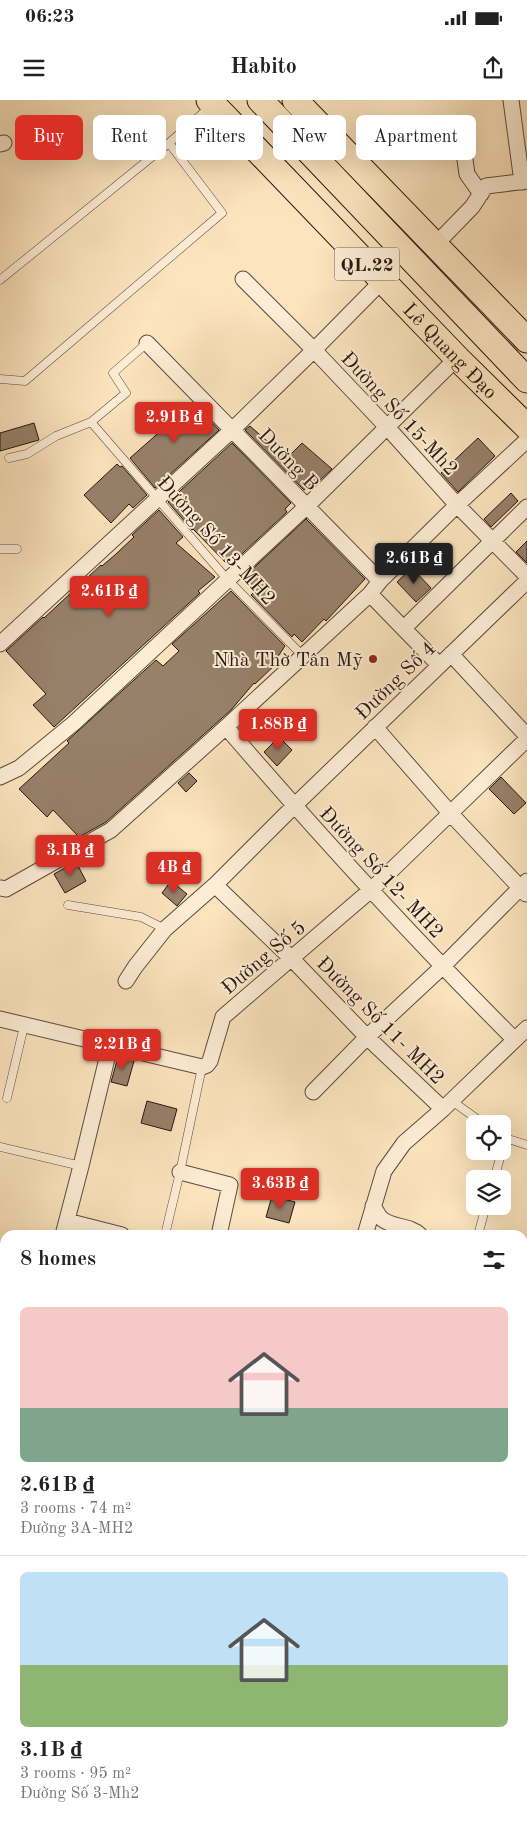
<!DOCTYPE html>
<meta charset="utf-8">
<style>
:root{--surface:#fff;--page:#f2f2f2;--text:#222;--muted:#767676;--line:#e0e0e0;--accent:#d93025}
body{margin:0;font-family:"Old Standard TT",serif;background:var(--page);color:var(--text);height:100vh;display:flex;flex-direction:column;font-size:19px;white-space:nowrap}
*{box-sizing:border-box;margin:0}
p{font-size:16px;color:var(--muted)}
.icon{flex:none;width:28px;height:28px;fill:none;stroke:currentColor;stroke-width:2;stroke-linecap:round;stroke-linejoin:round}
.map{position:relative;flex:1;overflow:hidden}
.panel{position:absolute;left:0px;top:1130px;width:528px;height:600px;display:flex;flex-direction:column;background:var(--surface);border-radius:15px 15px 0 0;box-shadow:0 5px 20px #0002}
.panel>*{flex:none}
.banner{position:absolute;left:15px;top:15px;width:498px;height:45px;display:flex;gap:10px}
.tools{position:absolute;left:466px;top:1015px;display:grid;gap:10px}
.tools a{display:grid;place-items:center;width:45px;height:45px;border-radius:8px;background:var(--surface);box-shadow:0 5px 20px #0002;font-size:25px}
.price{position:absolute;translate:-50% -42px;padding:0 11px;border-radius:5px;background:var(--accent);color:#fff;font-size:16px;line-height:32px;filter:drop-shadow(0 1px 2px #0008)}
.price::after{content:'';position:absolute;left:50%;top:30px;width:15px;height:11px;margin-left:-8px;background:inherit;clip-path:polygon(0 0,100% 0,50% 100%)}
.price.selected{background:#222;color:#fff}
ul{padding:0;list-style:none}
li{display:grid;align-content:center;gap:10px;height:265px;padding:0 20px}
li+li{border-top:1px solid var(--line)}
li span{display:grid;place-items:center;height:155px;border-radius:8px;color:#555}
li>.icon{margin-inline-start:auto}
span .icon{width:90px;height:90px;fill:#fffc;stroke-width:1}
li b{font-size:21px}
h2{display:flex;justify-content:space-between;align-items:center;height:60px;padding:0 20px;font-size:21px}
.tag{padding:0 18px;border-radius:8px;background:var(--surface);box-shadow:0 5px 20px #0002;font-size:18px;line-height:45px}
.tag.selected{background:var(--accent);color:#fff}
.status{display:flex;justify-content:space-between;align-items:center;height:35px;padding:0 25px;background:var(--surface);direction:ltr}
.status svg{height:14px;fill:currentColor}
header{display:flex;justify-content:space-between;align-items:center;height:65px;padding:0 20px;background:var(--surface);font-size:22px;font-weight:800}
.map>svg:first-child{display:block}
</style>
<div class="status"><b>06:23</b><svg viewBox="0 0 49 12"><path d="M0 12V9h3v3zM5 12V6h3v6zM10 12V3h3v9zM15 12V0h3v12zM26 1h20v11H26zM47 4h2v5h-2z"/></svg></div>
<header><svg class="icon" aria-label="menu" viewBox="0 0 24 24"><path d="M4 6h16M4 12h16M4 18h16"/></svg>Habito<svg class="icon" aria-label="share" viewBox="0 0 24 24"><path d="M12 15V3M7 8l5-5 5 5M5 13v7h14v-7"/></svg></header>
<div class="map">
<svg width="527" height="1730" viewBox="0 0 527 1730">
<rect width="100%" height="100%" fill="#fce4be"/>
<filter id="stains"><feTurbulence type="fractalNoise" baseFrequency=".004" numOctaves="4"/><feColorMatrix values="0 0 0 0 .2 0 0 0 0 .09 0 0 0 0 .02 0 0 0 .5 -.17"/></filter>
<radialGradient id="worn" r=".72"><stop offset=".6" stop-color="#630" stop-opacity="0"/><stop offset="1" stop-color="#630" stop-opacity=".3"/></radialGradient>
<path fill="#97816a" stroke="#291610" d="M192,302L219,330L155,388L130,358L172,321L170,319L180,310L182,312Z
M34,323L39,340L0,351V333Z
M250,326L284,356L285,354L288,357L302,343L332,369L319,381L318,379L304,390L245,330Z
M478,338L495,356L458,392L441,373Z
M232,343L291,403L285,409L287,412L229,466L193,429L192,430L168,402Z
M117,364L120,367L122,366L147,395L133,408L129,404L111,423L84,395Z
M511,393L518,401L491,427L484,419Z
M159,410L183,437L176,443L215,477L198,491L200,493L54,627L33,605L46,594L6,551L43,517L44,518L101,465L102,466L116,454L134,437L132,435Z
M306,419L365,479L326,521L324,519L302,542L294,534L292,537L251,495L254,492L242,479Z
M527,441V463L516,452Z
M412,468L431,488L416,502L397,482Z
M231,491L285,546L275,561L277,563L255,584L254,583L231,610L106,722L79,737L53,710L47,717L19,689L69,643L67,641L156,560L163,566L179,551L172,544Z
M279,637L292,650L277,666L264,652Z
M189,673L197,681L186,692L178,683Z
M501,677L526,703L514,714L489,689Z
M76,762L86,781L65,793L54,774Z
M171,781L187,794L177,806L162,793Z
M118,957L134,961L127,986L111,982Z
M147,1001L177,1009L171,1031L141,1023Z
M272,1096L295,1102L289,1123L266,1117Z"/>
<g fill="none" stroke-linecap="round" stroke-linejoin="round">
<g stroke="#5e4a3c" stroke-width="9">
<path id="service" d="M0,180L169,43L211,6
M0,279L25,281L222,113L169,43
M91,322L126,293L113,273L147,243
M9,358L27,354L56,336L91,322L227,479L302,555
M0,449H17
M68,805L141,817L165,829
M7,998L24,926
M452,1001L484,1024
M502,1037L527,1045
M0,1047L81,1066
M494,1079L502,1051
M165,1135L180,1072L202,967
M478,1135L486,1106
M0,1243L5,1244
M522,1411L527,1413
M522,1525L527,1526"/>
</g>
<g stroke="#5e4a3c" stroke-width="17">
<path id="minor" d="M511,0L522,82
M461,31L467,74L481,94
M0,44L4,43
M435,145L472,107L486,86L527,81
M243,179L314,250L387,327L457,405L527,476
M147,243L380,481
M370,494L439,565
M404,528L527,407
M0,544L232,330L314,250L383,180
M451,554L527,636
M226,627C318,734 414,839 514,939
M375,627L451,714L526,794
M0,677L19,668L74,623L307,406L457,258
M215,785L292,859L367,937L443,1009
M0,788L6,789L111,730L226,627L370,494L380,481L457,405L527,340
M126,881L135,867L165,829L215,785L294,706L527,481
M0,919L202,967L207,965L210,961L223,917L372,789L527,639
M313,992L367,937L442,867L527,781
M180,1072L230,1085L219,1135
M373,1106C376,1110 378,1116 382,1119C393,1128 410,1125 420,1135
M67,1121L122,1135
M63,1135L81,1066L110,946
M365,1135L384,1071L404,1043L443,1009L527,928
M0,1337L5,1338
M0,1523L5,1524
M522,1712L527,1715
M10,1730L11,1725"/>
</g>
<g stroke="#291610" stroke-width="27">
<g id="trunk">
<path id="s1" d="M209,0L457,258L527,327"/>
<path d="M260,0L527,280"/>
<path d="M295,0L527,240"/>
</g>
</g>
<use href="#service" stroke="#fdedd5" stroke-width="8"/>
<use href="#minor" stroke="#fdedd5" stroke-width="15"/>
<use href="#trunk" stroke="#fce4be" stroke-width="25"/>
</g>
<circle fill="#8f2418" stroke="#fdedd5" stroke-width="2" cx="373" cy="559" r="5"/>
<g text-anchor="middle" stroke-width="4" stroke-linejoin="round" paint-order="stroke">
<rect fill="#fdedd5" stroke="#69564b" stroke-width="1" x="334.5" y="147.5" width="65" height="33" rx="4"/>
<g font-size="19" font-weight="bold" fill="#291610">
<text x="367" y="171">QL.22</text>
</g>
<g font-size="20" fill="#291610" stroke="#fdedd5">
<text dy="7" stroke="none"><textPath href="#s1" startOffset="348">Lê Quang Đạo</textPath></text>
<text transform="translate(400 313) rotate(47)" y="7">Đường Số 15-Mh2</text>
<text transform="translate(289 359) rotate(46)" y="7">Dường B</text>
<text transform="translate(217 440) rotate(48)" y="7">Đường Số 13-MH2</text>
<text transform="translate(395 580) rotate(-44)" y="7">Đường Số 4</text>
<text transform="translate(382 772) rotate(47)" y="7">Đường Số 12- MH2</text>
<text transform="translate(263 857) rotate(-40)" y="7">Đường Số 5</text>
<text transform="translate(381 920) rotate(45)" y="7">Đường Số 11- MH2</text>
</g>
<g font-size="20" fill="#291610" stroke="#fdedd5" text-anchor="end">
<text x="363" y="566">Nhà Thờ Tân Mỹ</text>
</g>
</g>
<rect width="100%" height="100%" filter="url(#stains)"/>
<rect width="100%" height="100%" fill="url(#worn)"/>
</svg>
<div class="tools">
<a><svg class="icon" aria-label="locate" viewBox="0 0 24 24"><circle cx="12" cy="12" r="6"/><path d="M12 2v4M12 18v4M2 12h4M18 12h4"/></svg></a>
<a><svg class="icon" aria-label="layers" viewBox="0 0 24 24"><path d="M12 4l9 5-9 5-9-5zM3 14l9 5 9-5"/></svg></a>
</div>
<b class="price" style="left:174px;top:344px">2.91B ₫</b>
<b class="price selected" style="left:414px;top:485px">2.61B ₫</b>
<b class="price" style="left:109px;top:518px">2.61B ₫</b>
<b class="price" style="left:278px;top:651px">1.88B ₫</b>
<b class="price" style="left:70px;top:777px">3.1B ₫</b>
<b class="price" style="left:174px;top:794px">4B ₫</b>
<b class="price" style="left:122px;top:971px">2.21B ₫</b>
<b class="price" style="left:280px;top:1110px">3.63B ₫</b>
<div class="banner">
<a class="tag selected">Buy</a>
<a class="tag">Rent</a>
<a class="tag">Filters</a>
<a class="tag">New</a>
<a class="tag">Apartment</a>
</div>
<section class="panel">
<h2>8 homes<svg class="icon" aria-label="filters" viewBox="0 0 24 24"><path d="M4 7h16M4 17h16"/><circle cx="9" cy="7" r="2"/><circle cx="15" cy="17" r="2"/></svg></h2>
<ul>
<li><span style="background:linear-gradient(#f6c9c9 65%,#7fa58c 0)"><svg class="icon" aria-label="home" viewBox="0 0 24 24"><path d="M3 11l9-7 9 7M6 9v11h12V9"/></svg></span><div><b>2.61B ₫</b><p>3 rooms · 74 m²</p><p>Đường 3A-MH2</p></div></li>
<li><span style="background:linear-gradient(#bfe0f5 60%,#8fb573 0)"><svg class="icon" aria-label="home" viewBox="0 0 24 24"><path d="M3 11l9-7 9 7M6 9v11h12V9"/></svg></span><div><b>3.1B ₫</b><p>3 rooms · 95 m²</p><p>Đường Số 3-Mh2</p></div></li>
</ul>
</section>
</div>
